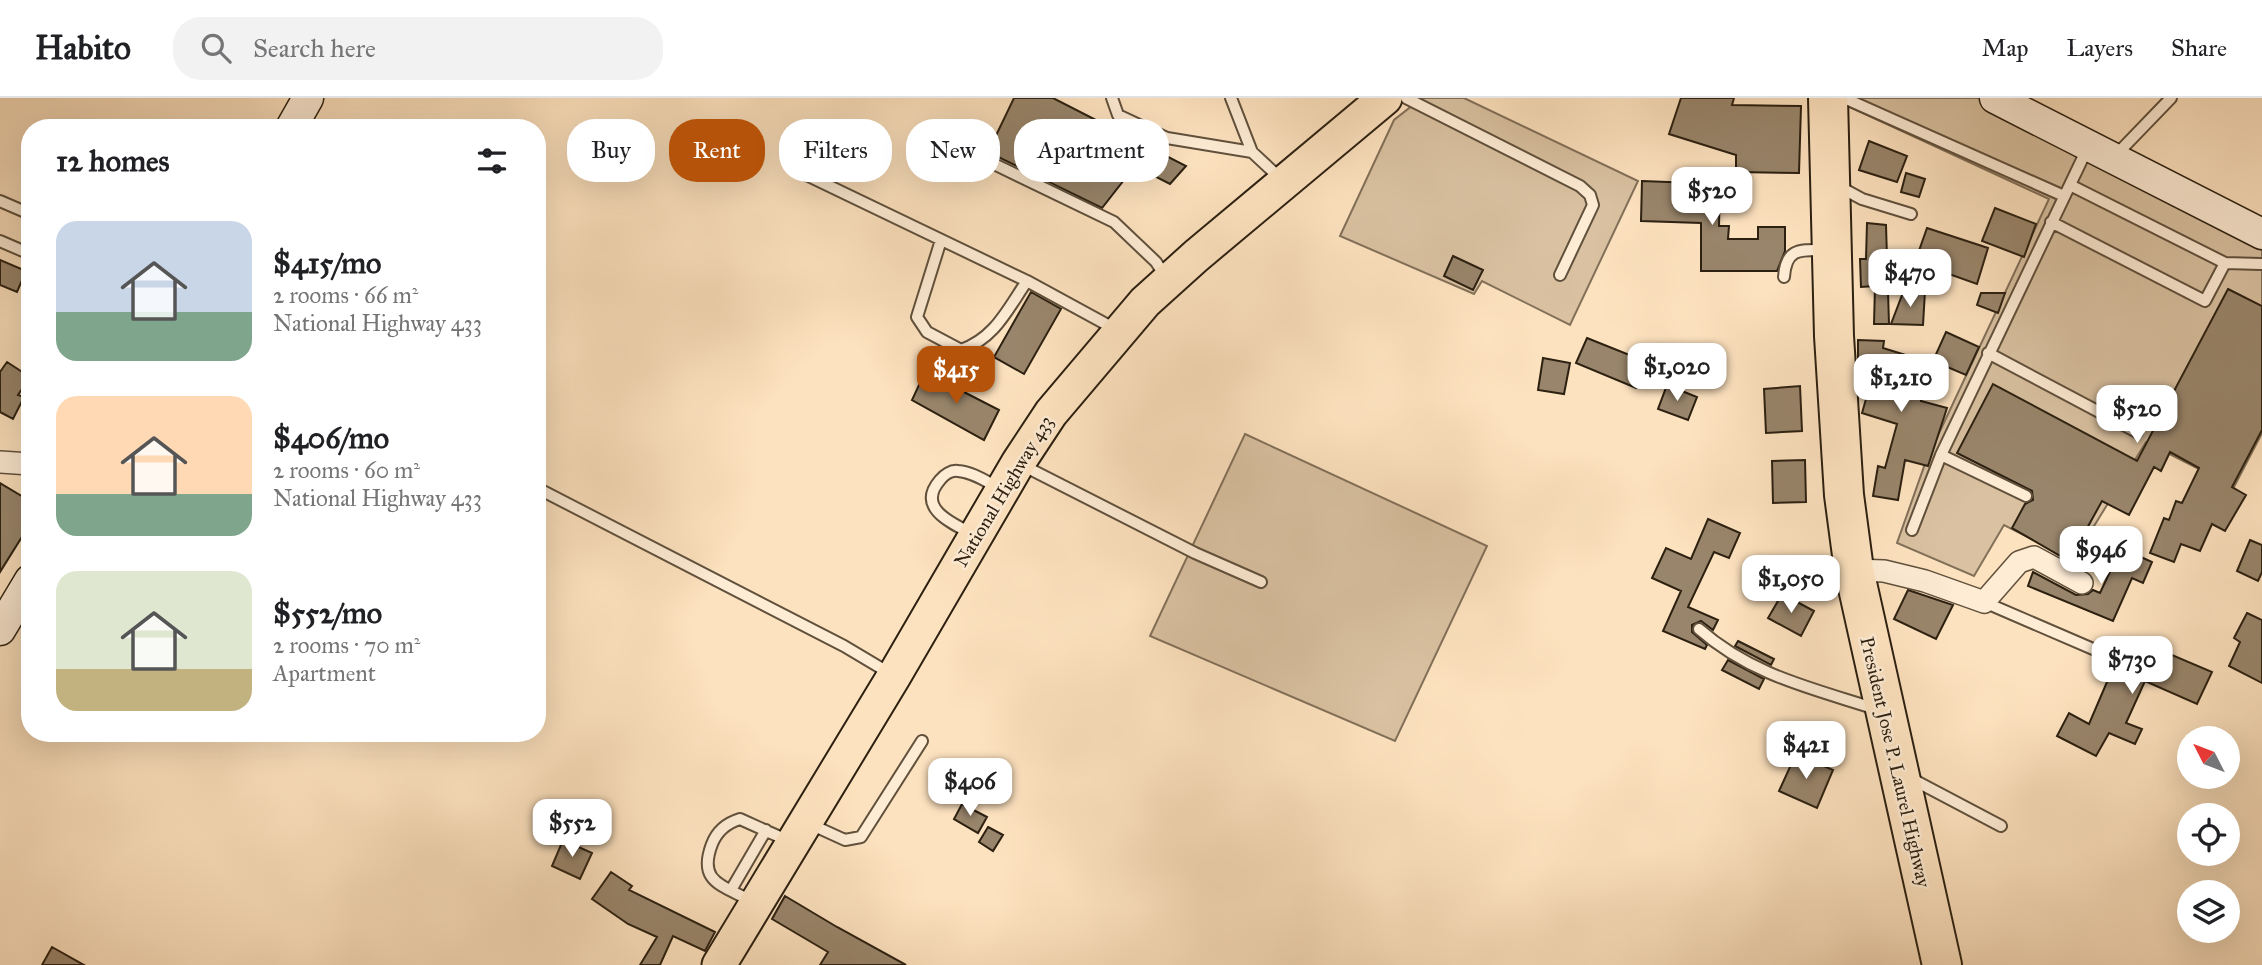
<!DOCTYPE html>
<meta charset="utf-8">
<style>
:root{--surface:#fff;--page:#f2f2f2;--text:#202124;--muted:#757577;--line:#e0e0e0;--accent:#b45309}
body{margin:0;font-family:"IM FELL Great Primer",serif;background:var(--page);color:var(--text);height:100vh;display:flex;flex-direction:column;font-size:26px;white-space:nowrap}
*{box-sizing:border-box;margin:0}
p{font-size:23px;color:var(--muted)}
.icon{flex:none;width:38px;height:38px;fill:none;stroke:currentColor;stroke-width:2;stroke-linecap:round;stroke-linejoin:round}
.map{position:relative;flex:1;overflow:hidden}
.side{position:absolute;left:21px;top:21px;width:525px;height:623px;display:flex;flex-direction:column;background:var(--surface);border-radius:28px;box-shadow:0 7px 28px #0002}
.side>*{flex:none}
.banner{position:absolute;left:567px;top:21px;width:665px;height:63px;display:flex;gap:14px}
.needle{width:46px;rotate:312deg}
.controls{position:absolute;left:2177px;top:628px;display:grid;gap:14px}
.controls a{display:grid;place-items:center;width:63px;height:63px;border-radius:50%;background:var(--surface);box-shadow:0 7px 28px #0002;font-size:35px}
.price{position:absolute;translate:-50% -60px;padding:0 16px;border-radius:14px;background:#fff;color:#222;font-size:23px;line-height:46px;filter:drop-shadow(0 2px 4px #0008)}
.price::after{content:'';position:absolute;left:50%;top:42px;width:21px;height:16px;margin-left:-10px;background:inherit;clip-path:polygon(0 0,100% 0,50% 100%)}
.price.on{background:var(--accent);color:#fff}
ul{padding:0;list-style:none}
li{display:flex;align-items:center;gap:21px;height:175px;padding:0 35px}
li span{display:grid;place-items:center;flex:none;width:196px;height:140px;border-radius:21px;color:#555}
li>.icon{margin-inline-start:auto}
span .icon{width:84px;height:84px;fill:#fffc;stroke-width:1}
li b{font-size:30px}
h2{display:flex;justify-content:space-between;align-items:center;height:84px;padding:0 35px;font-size:30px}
.chip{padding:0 24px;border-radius:28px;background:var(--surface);box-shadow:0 7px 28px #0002;font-size:24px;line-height:63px}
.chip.on{background:var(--accent);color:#fff}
header{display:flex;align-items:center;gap:42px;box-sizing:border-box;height:98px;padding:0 35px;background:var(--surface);border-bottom:2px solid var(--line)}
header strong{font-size:33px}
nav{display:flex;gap:38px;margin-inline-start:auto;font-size:24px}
.search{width:490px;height:63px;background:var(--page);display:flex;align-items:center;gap:18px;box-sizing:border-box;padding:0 24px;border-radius:28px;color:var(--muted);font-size:26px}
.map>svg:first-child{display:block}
</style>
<header>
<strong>Habito</strong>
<div class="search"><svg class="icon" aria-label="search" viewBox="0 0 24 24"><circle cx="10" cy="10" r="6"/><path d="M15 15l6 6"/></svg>Search here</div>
<nav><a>Map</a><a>Layers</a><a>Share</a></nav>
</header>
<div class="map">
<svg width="2262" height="867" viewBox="0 0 2262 867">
<rect width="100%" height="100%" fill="#fde2bf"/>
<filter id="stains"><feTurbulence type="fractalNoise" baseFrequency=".00286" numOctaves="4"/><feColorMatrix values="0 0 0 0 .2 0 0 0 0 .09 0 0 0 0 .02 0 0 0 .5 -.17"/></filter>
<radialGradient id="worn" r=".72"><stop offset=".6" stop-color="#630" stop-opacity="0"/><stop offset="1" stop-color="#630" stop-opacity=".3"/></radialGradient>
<path fill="#d9c1a1" stroke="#827059" stroke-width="2" d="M1422,0H1464L1638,83L1570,227L1482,183L1474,196L1340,138L1394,22Z
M1850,0H1981L2262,140V335L2234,389L2146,344L2073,462L2004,427L1974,478L1897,445L1926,363L2049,101L1850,9Z
M1245,336L1487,448L1395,643L1150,538Z"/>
<path fill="#99856b" stroke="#2c2011" stroke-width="2" d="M1014,0H1053L1186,68L1170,86L1135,68L1102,110L988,54Z
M1681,0H1734L1732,7L1801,8L1799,75L1736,74V57L1669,36Z
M1869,43L1907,58L1897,84L1859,72Z
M1906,75L1925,81L1919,99L1901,94Z
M1642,83L1720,86L1719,128H1729L1728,141H1758V129H1785V153L1777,173H1701V125L1641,123Z
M1995,110L2036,126L2024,159L1982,143Z
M1867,125L1886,127L1889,226H1874L1875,188L1861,189L1860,161H1866Z
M1927,130L1988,150L1977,186L1915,164Z
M1453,158L1483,172L1473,192L1444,178Z
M0,162L26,173L17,194L0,187Z
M2228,191L2262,208V332L2232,389L2246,397L2225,433L2212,426L2200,453L2181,446L2174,464L2150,455L2164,420L2169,422L2176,403L2182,405L2199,370L2170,354L2161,373L2154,369L2129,417L2102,403L2069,463L2012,430L2025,406L2033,402L2032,393L1957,355L1993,286L2137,363Z
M1904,192L1925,193L1923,227L1891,226Z
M1031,194L1061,211L1024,276L994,259Z
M1981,195H2005L1998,215L1977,207Z
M1946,234L1979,249L1966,277L1933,263Z
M1587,240L1647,264L1636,290L1576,265Z
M1858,242L1884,243L1883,250L1928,264L1927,270L1922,269L1921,303L1947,310L1928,368L1905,362L1898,402L1873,398L1878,368L1885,370L1897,326L1862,315L1868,294L1878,297L1888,267L1858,264Z
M1543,260L1570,265L1564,296L1538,292Z
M7,264L30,279L18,297L24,299L13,321L0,314V274Z
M925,274L999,312L984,342L912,302Z
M1667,287L1697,299L1688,322L1658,311Z
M1800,288L1802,333L1766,335L1764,291Z
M1805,362L1806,404L1773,405L1772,363Z
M0,385L30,403V426L0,474Z
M1708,421L1740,435L1729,460L1714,454L1688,509L1718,522L1713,532L1701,523L1692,527V534L1707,547L1705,551L1663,533L1681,493L1652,480L1666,450L1691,461Z
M2250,442L2262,447V474L2258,483L2237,473Z
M2121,450L2152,464L2143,485L2132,480L2113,523L2028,488L2033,474L2076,497L2088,496L2093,492L2100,495Z
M1908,492L1953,507L1936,541L1894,521Z
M1782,496L1814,513L1801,538L1768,520Z
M2247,515L2262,522V585L2229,568L2240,544L2234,540Z
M1738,543L1774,561L1771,567L1735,548Z
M2120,545L2160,565L2165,554L2212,574L2197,606L2145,583L2126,625L2142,631L2135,646L2109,635L2096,658L2057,638L2069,615L2089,626L2113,570L2109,568Z
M1728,562L1764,581L1759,591L1722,572Z
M1796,656L1833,672L1817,710L1779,693Z
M962,706L987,719L978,735L954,721Z
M988,729L1003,737L993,753L979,744Z
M563,742L592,755L580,781L552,768Z
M611,774L632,788L629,792L715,834L705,853L673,838L660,867H640L657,839L628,826L592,801Z
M785,798L837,829L906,867H820L828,854L772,821Z
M52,849L84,867H42Z"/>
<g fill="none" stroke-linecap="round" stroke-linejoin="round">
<g stroke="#60503c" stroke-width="14">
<path id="lane" d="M1112,0L1118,17L1167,40L1252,54
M1231,0L1252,54L1282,82
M1406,0L1580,88L1590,97L1593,107L1560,177
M1844,0L2064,98
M2116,57L2171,0
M996,67L1114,124L1156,164L1167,181
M798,73L1027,183L1115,231
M2070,87L2225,165L2261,166
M1838,88L1862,101L1911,116
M0,103L30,116
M2051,124L2205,203L2225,165
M941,142L917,219L927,234L961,252C995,240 1007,212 1027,183
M0,143L30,156
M1784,179C1786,149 1801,152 1826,152
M1988,255L2137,334
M1941,357L2026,398
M1022,367L1195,455L1261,484
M537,390L844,548L891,576
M1912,432L1941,357L2088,49
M973,436C951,425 916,410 940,382C944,377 951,372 958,373C973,374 987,384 999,390
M1984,504L2107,557
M1699,531C1751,577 1811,590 1876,611
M1910,680L2001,728
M810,726L845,742L861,739L922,643
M731,792L766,732
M753,804C723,787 697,785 712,746C717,733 727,725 740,721L791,744"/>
</g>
<g stroke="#60503c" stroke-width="24">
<path id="street" d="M0,364L30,366
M1854,472L1884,473L1925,483L1984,504L2019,464L2034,459L2082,485"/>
</g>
<g stroke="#2c2011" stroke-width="33">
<path id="secondary" d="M1995,0L2262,136
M291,30L308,0
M0,532L30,482"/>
</g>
<g stroke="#2c2011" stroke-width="37">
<path id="primary" d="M719,867L894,578L1018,365L1051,315L1145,204L1196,158L1385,0"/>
</g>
<g stroke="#2c2011" stroke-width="42">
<path id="highway" d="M1828,0L1834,238L1844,397L1854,472L1942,867"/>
</g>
<use href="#lane" stroke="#feecd5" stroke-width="10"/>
<use href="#street" stroke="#feecd5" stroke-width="21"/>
<use href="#secondary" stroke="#feecd5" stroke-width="30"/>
<use href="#primary" stroke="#fde2bf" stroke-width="33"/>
<use href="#highway" stroke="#fde2bf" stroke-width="38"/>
</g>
<g text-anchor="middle" stroke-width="5" stroke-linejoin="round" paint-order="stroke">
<g font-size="19" fill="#2c2011" stroke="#feecd5">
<text transform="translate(1003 393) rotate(-59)" y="7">National Highway 433</text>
<text transform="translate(1896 664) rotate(77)" y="7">President Jose P. Laurel Highway</text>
</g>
</g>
<rect width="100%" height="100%" filter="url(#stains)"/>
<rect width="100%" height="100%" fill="url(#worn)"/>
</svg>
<div class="controls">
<a><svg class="needle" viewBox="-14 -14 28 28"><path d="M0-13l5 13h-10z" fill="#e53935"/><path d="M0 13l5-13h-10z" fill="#757577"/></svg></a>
<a><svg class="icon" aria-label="locate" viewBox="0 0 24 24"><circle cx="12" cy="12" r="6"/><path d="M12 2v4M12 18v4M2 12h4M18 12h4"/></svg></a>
<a><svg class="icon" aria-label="layers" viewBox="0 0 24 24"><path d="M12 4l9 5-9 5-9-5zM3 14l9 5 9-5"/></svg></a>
</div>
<b class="price" style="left:1712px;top:129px">$520</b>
<b class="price" style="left:1910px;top:211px">$470</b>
<b class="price" style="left:1677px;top:305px">$1,020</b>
<b class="price on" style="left:956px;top:308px">$415</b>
<b class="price" style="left:1901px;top:316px">$1,210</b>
<b class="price" style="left:2137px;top:347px">$520</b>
<b class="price" style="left:2101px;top:488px">$946</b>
<b class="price" style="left:1791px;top:517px">$1,050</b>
<b class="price" style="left:2132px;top:598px">$730</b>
<b class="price" style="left:1806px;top:683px">$421</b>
<b class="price" style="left:970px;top:720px">$406</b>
<b class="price" style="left:572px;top:761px">$552</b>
<div class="banner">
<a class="chip">Buy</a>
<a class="chip on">Rent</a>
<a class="chip">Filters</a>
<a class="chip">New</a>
<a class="chip">Apartment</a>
</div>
<section class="side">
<h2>12 homes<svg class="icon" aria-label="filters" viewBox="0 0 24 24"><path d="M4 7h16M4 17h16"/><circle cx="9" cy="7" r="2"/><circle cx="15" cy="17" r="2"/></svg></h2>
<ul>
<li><span style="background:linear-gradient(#c9d6e8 65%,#7fa58c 0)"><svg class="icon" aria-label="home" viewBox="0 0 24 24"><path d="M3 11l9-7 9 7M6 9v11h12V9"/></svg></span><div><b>$415/mo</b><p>2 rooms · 66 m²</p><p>National Highway 433</p></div></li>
<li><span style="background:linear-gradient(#ffd9b3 70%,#7fa58c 0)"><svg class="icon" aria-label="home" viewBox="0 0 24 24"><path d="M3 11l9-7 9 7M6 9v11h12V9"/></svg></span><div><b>$406/mo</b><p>2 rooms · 60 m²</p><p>National Highway 433</p></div></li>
<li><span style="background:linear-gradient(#dfe7d0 70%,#c2b280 0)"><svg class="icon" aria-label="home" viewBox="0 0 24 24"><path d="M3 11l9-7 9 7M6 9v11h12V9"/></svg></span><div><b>$552/mo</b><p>2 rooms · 70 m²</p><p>Apartment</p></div></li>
</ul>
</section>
</div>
